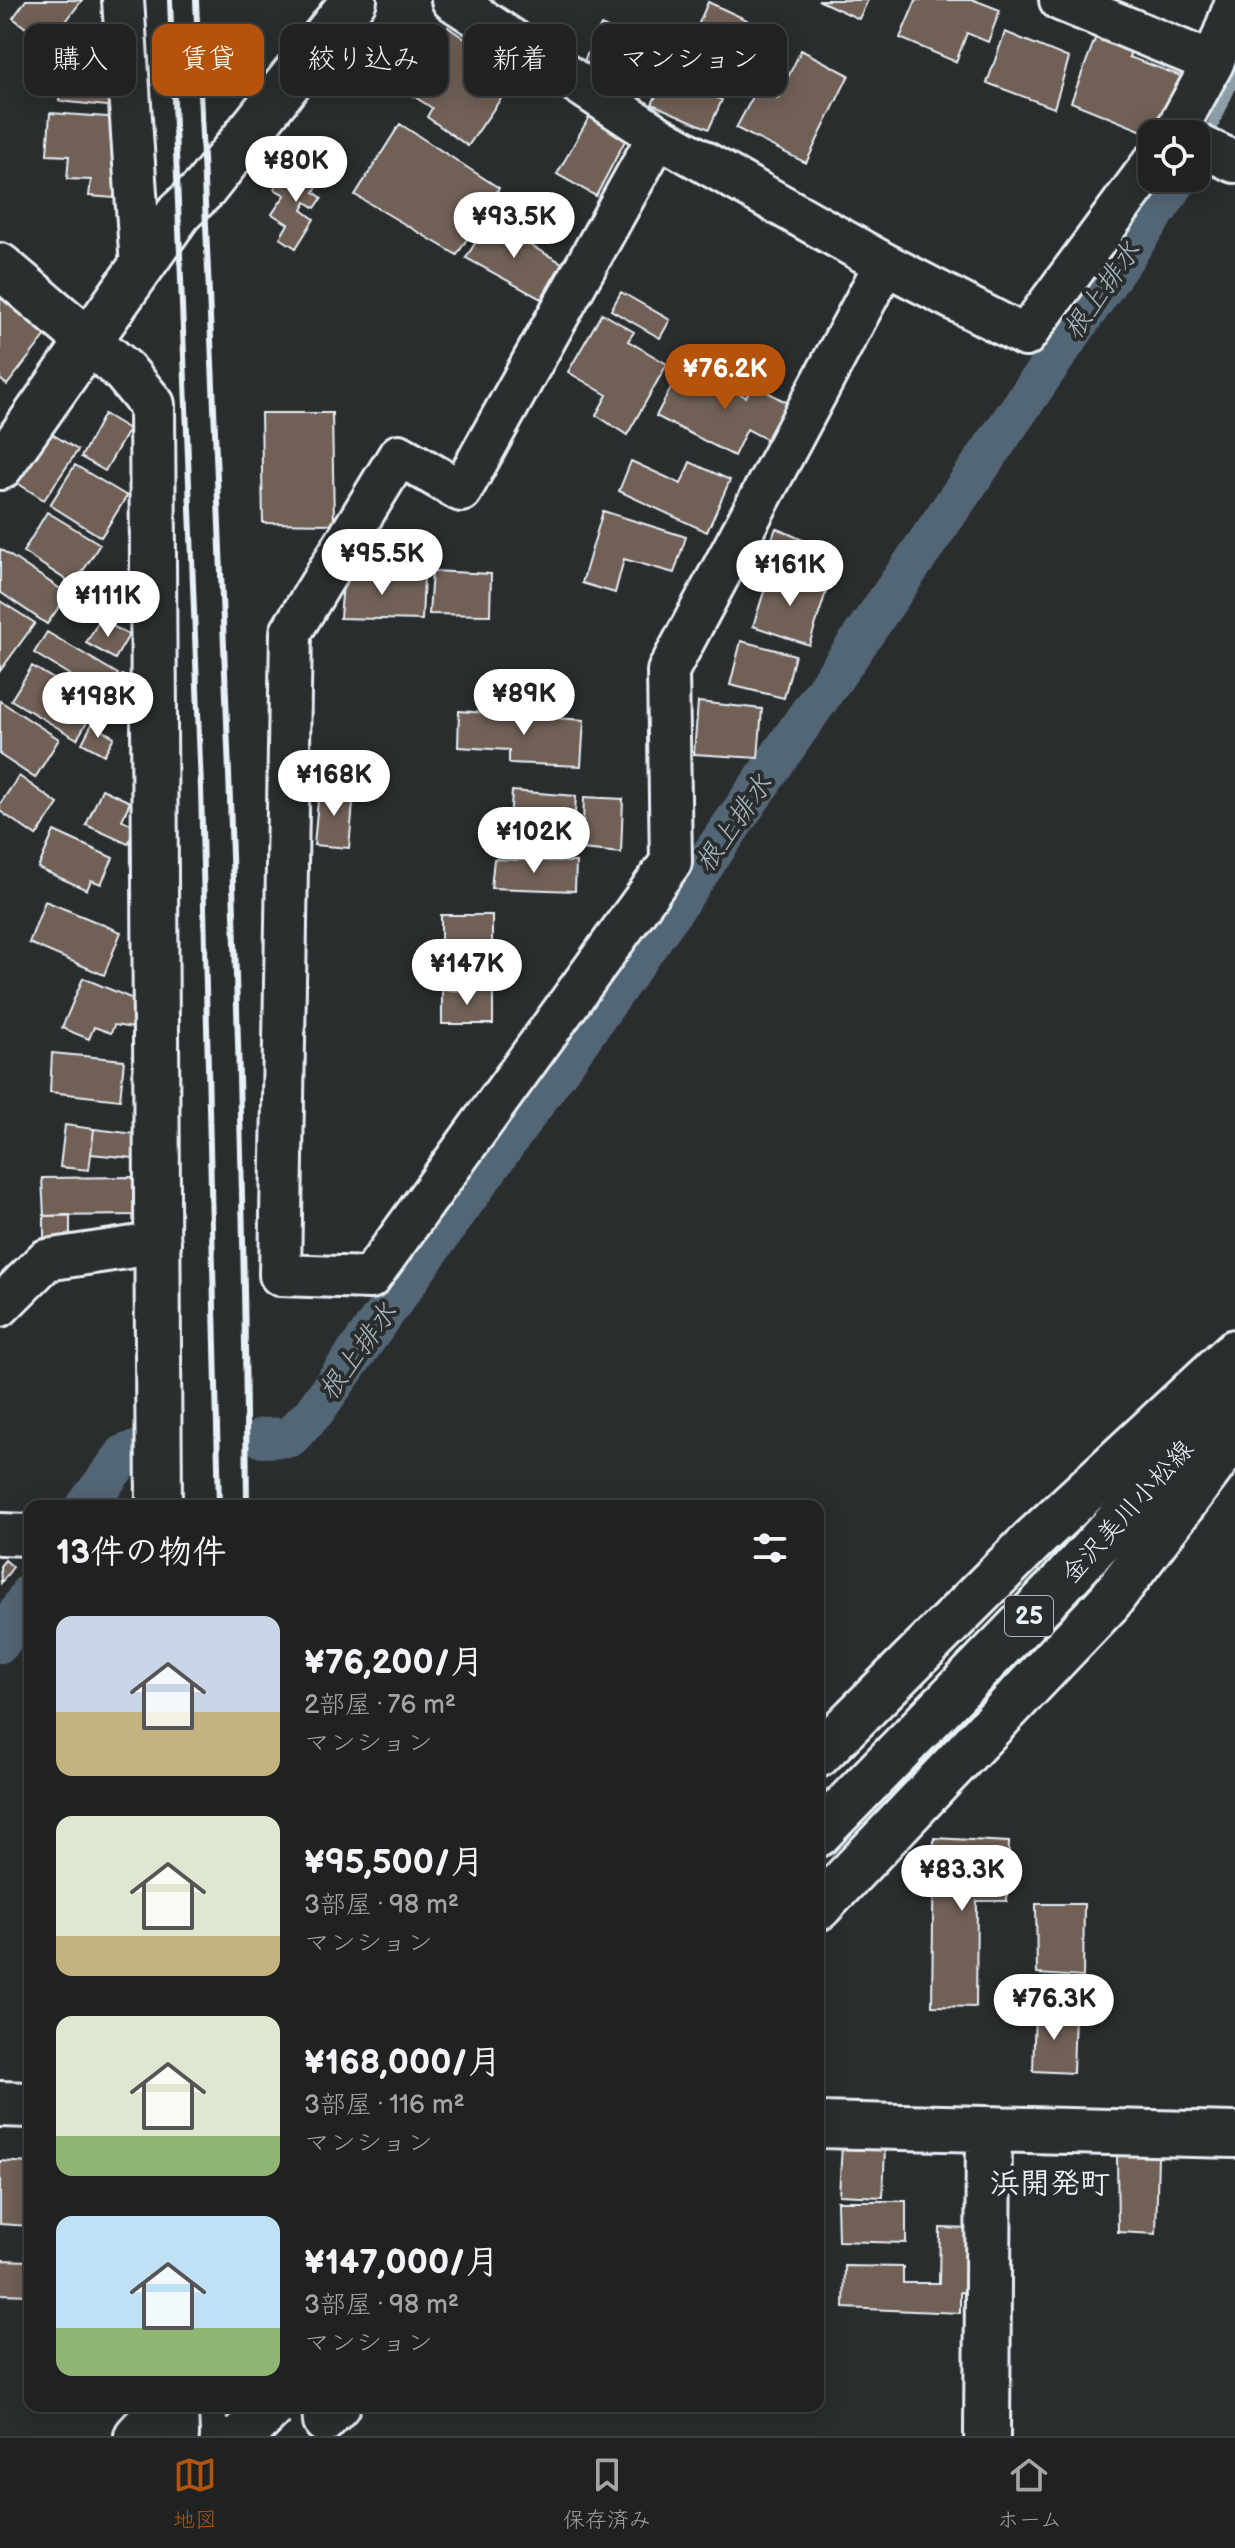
<!DOCTYPE html>
<html lang="ja">
<meta charset="utf-8">
<style>
:root{--surface:#202222;--page:#2d2f2f;--text:#f1f3f6;--muted:#a2a4a5;--line:#3d3f40;--accent:#b45309}
body{margin:0;font-family:"Balsamiq Sans","Klee One",sans-serif;background:var(--page);color:var(--text);height:100vh;display:flex;flex-direction:column;font-size:30px;white-space:nowrap}
*{box-sizing:border-box;margin:0}
p{font-size:26px;color:var(--muted)}
.icon{flex:none;width:44px;height:44px;fill:none;stroke:currentColor;stroke-width:2;stroke-linecap:round;stroke-linejoin:round}
.map{position:relative;flex:1;overflow:hidden}
.panel{position:absolute;left:24px;top:1500px;width:800px;height:912px;display:flex;flex-direction:column;background:var(--surface);border-radius:16px;box-shadow:0 4px 20px #0003,0 0 0 2px var(--line)}
.panel>*{flex:none}
.guide{position:absolute;left:24px;top:24px;width:800px;height:72px;display:flex;gap:16px}
.fabs{position:absolute;left:1138px;top:120px;display:grid;gap:16px}
.fabs a{display:grid;place-items:center;width:72px;height:72px;border-radius:16px;background:var(--surface);box-shadow:0 4px 20px #0003,0 0 0 2px var(--line);font-size:40px}
.price{position:absolute;translate:-50% -68px;padding:0 18px;border-radius:28px;background:#fff;color:#222;font-size:26px;line-height:52px;filter:drop-shadow(0 2px 4px #0008)}
.price::after{content:'';position:absolute;left:50%;top:48px;width:24px;height:18px;margin-left:-12px;background:inherit;clip-path:polygon(0 0,100% 0,50% 100%)}
.price.on{background:var(--accent);color:#fff}
ul{padding:0;list-style:none}
li{display:flex;align-items:center;gap:24px;height:200px;padding:0 32px}
li span{display:grid;place-items:center;flex:none;width:224px;height:160px;border-radius:16px;color:#555}
li>.icon{margin-inline-start:auto}
span .icon{width:96px;height:96px;fill:#fffc;stroke-width:1}
li b{font-size:34px}
h2{display:flex;justify-content:space-between;align-items:center;height:96px;padding:0 32px;font-size:34px}
.chip{padding:0 28px;border-radius:16px;background:var(--surface);box-shadow:0 4px 20px #0003,0 0 0 2px var(--line);font-size:28px;line-height:72px}
.chip.on{background:var(--accent);color:#fff}
.menu{display:flex;justify-content:space-around;align-items:center;height:112px;border-top:2px solid var(--line);background:var(--surface);font-size:22px;color:var(--muted)}
.menu a{display:grid;justify-items:center;gap:4px}
.menu .on{color:var(--accent)}
.map>svg:first-child{display:block}
</style>
<div class="map">
<svg width="1235" height="2436" viewBox="0 0 1235 2436">
<rect width="100%" height="100%" fill="#2a2d2e"/>
<filter id="ink" filterUnits="userSpaceOnUse"><feTurbulence type="fractalNoise" baseFrequency=".0125" numOctaves="2"/><feDisplacementMap in="SourceGraphic" scale="16" xChannelSelector="R" yChannelSelector="G"/><feConvolveMatrix kernelMatrix="1 2 1 2 8 2 1 2 1" color-interpolation-filters="sRGB"/></filter>
<g filter="url(#ink)">
<g fill="none" stroke-linecap="round" stroke-linejoin="round">
<path stroke="#8e9ea9" stroke-width="12" d="M1212,127L1235,75"/>
<path stroke="#526675" stroke-width="40" d="M263,1438L290,1437L314,1412L678,903L1179,178
M86,1506L125,1454L139,1450
M0,1643L30,1593"/>
</g>
<path fill="#706057" stroke="#e8f1f8" stroke-width="2" d="M26,0H82L48,45L13,18Z
M818,0H868L859,19Z
M916,0H974L1000,10L988,42L967,33L956,62L900,38Z
M708,2L747,20L722,85L681,65Z
M601,25L649,47L627,94L579,71Z
M448,27L473,45L467,52L513,81L468,146L427,117L432,108L387,79L375,97L332,65L358,29L394,52L403,40L426,56Z
M1098,31L1133,44L1129,57L1181,76L1159,134L1152,135L1071,102Z
M1005,32L1069,58L1054,108L987,83Z
M74,35L115,39L112,65L71,60Z
M801,50L849,75L806,163L736,128L757,89L778,98Z
M62,65L119,72L116,107L59,101Z
M666,75L722,100L709,129L652,104Z
M592,112L629,133L596,196L557,174Z
M50,113L121,118L114,198L89,196L91,180L67,179L69,156L47,155Z
M400,124L499,188L457,255L355,195Z
M290,165L320,183L314,192L322,198L315,208L306,202L302,210L314,219L296,248L280,238L288,224L272,214L285,195L274,189Z
M488,222L562,263L541,299L466,258Z
M621,292L670,320L660,338L611,310Z
M0,297L46,335L7,385L0,379Z
M602,313L634,332L628,341L667,364L627,435L596,415L607,395L568,372Z
M683,365L746,397L753,384L800,410L781,447L747,429L734,456L656,416Z
M261,413H332L334,524L263,523Z
M104,414L129,429L105,471L81,457Z
M47,431L78,450L44,500L14,481Z
M631,461L681,484L690,462L730,480L707,532L619,491Z
M75,465L127,496L101,537L50,505Z
M603,511L686,537L674,573L624,559L615,593L582,583Z
M47,512L100,544L74,585L23,552Z
M776,528L805,541L796,565L767,552Z
M0,549L68,594L47,624L0,592Z
M771,570L827,589L809,645L753,626Z
M432,571L491,574L490,615L429,614Z
M344,572L424,576L422,620L340,618Z
M0,601L35,623L0,671Z
M100,619L129,635L115,659L86,643Z
M47,632L118,674L104,696L34,653Z
M741,641L795,655L784,698L730,685Z
M32,666L97,705L77,739L11,700Z
M122,675L132,680L128,712L107,698Z
M0,701L59,739L35,778L0,755Z
M698,702L762,709L758,758L694,754Z
M459,711L584,720L581,766L509,763V750L458,747Z
M92,724L114,737L104,755L82,743Z
M19,776L58,804L36,836L0,811V804Z
M102,789L130,802L122,820L135,826L128,844L86,825Z
M319,789L354,792L349,848L314,845Z
M512,791L576,796L573,846L538,844L537,823H510Z
M584,797L623,799L621,853L582,849Z
M54,831L113,858L101,884L91,880L87,890L38,868Z
M494,859L576,862L575,891L491,888Z
M45,901L121,932L104,975L29,943Z
M441,915H492V958H441Z
M83,978L138,1001L134,1028L114,1025L111,1033L94,1027L89,1039L62,1028Z
M442,990L493,991V1024H442Z
M52,1053L124,1060L120,1100L50,1092Z
M65,1125L94,1129L89,1170L60,1167Z
M94,1129L136,1134L133,1158L91,1154Z
M135,1177L136,1215L44,1216L42,1178Z
M70,1215V1248H44V1216Z
M5,1560L13,1567L1,1583L0,1566Z
M934,1838L1009,1842L1007,1901H977L976,2007L932,2006Z
M1036,1904H1084L1083,1977L1037,1974Z
M1035,2012L1075,2014L1073,2073L1033,2071Z
M842,2145L885,2147L883,2197L839,2195Z
M1158,2155L1156,2234L1118,2232L1117,2156Z
M0,2161L30,2163V2226L0,2224Z
M837,2201H906V2243L838,2241Z
M940,2228L975,2229V2293L960,2292V2313L844,2308L845,2266L903,2267V2283H939Z
M0,2260L30,2261V2295L0,2294Z"/>
<g fill="none" stroke-linecap="round" stroke-linejoin="round">
<g stroke="#e8f1f8" stroke-width="46">
<path id="street" d="M123,0L141,267
M452,0L658,136L885,264L1025,336L1152,164
M1060,0L1213,63
M1174,134L1213,63L1235,4
M658,136L461,491L399,455L291,632L280,1275L370,1278L671,862L668,671L885,264
M1196,144L1235,162
M0,1306L46,1260L160,1243
M0,1534L30,1535
M323,2406L324,2422L339,2406"/>
</g>
<g stroke="#e8f1f8" stroke-width="50">
<path id="secondary" d="M0,266L124,371L152,405L159,1506
M0,467L179,213L205,188L354,0
M0,2104L30,2105
M818,2125L1235,2135
M175,2406L176,2436
M987,2436L989,2130"/>
</g>
<g stroke="#e8f1f8" stroke-width="50">
<path id="primary" d="M818,1755L1035,1538L1235,1352
M818,1834L1058,1587L1235,1393
M818,1908L1109,1602L1235,1435
M137,2436L165,2406"/>
</g>
<use href="#street" stroke="#2a2d2e" stroke-width="40"/>
<use href="#secondary" stroke="#2a2d2e" stroke-width="44"/>
<use href="#primary" stroke="#2a2d2e" stroke-width="44"/>
<path stroke="#e8f1f8" stroke-width="6" d="M170,0L201,788L219,1506
M196,0C218,502 243,1004 247,1506
M232,2406V2436
M257,2406L258,2436"/>
<g stroke="#e8f1f8" stroke-width="50" stroke-linecap="butt">
<path id="primary-bridge" d="M243,2436L273,2406"/>
</g>
<use href="#primary-bridge" stroke="#2a2d2e" stroke-width="44"/>
</g>
</g>
<g text-anchor="middle" stroke-width="8" stroke-linejoin="round" paint-order="stroke">
<rect fill="#2a2d2e" stroke="#afb6bb" stroke-width="2" x="1005" y="1596" width="48" height="40" rx="6"/>
<g font-size="24" font-weight="bold" fill="#e8f1f8">
<text x="1029" y="1624">25</text>
</g>
<g font-size="26" fill="#e8f1f8" stroke="#2a2d2e">
<text transform="translate(1127 1511) rotate(-48)" y="9">金沢美川小松線</text>
</g>
<g font-size="28" font-style="italic" fill="#acb9c4" stroke="#2a2d2e">
<text transform="translate(1101 290) rotate(-55)" y="10">根上排水</text>
<text transform="translate(733 823) rotate(-55)" y="10">根上排水</text>
<text transform="translate(357 1351) rotate(-54)" y="10">根上排水</text>
</g>
<g font-size="30" font-weight="bold" fill="#e8f1f8" stroke="#2a2d2e">
<text x="1050" y="2193">浜開発町</text>
</g>
</g>
</svg>
<div class="fabs">
<a><svg class="icon" aria-label="locate" viewBox="0 0 24 24"><circle cx="12" cy="12" r="6"/><path d="M12 2v4M12 18v4M2 12h4M18 12h4"/></svg></a>
</div>
<b class="price" style="left:296px;top:204px">¥80K</b>
<b class="price" style="left:514px;top:260px">¥93.5K</b>
<b class="price on" style="left:725px;top:412px">¥76.2K</b>
<b class="price" style="left:382px;top:597px">¥95.5K</b>
<b class="price" style="left:790px;top:608px">¥161K</b>
<b class="price" style="left:108px;top:639px">¥111K</b>
<b class="price" style="left:524px;top:737px">¥89K</b>
<b class="price" style="left:98px;top:740px">¥198K</b>
<b class="price" style="left:334px;top:818px">¥168K</b>
<b class="price" style="left:534px;top:875px">¥102K</b>
<b class="price" style="left:467px;top:1007px">¥147K</b>
<b class="price" style="left:962px;top:1913px">¥83.3K</b>
<b class="price" style="left:1054px;top:2042px">¥76.3K</b>
<div class="guide">
<a class="chip">購入</a>
<a class="chip on">賃貸</a>
<a class="chip">絞り込み</a>
<a class="chip">新着</a>
<a class="chip">マンション</a>
</div>
<section class="panel">
<h2>13件の物件<svg class="icon" aria-label="filters" viewBox="0 0 24 24"><path d="M4 7h16M4 17h16"/><circle cx="9" cy="7" r="2"/><circle cx="15" cy="17" r="2"/></svg></h2>
<ul>
<li><span style="background:linear-gradient(#c9d6e8 60%,#c2b280 0)"><svg class="icon" aria-label="home" viewBox="0 0 24 24"><path d="M3 11l9-7 9 7M6 9v11h12V9"/></svg></span><div><b>¥76,200/月</b><p>2部屋 · 76 m²</p><p>マンション</p></div></li>
<li><span style="background:linear-gradient(#dfe7d0 75%,#c2b280 0)"><svg class="icon" aria-label="home" viewBox="0 0 24 24"><path d="M3 11l9-7 9 7M6 9v11h12V9"/></svg></span><div><b>¥95,500/月</b><p>3部屋 · 98 m²</p><p>マンション</p></div></li>
<li><span style="background:linear-gradient(#dfe7d0 75%,#8fb573 0)"><svg class="icon" aria-label="home" viewBox="0 0 24 24"><path d="M3 11l9-7 9 7M6 9v11h12V9"/></svg></span><div><b>¥168,000/月</b><p>3部屋 · 116 m²</p><p>マンション</p></div></li>
<li><span style="background:linear-gradient(#bfe0f5 70%,#8fb573 0)"><svg class="icon" aria-label="home" viewBox="0 0 24 24"><path d="M3 11l9-7 9 7M6 9v11h12V9"/></svg></span><div><b>¥147,000/月</b><p>3部屋 · 98 m²</p><p>マンション</p></div></li>
</ul>
</section>
</div>
<nav class="menu">
<a class="on"><svg class="icon" aria-label="map" viewBox="0 0 24 24"><path d="M3 6l6-2 6 2 6-2v14l-6 2-6-2-6 2zM9 4v14M15 6v14"/></svg>地図</a>
<a><svg class="icon" aria-label="saved" viewBox="0 0 24 24"><path d="M7 4h10v16l-5-4-5 4z"/></svg>保存済み</a>
<a><svg class="icon" aria-label="home" viewBox="0 0 24 24"><path d="M3 11l9-7 9 7M6 9v11h12V9"/></svg>ホーム</a>
</nav>
